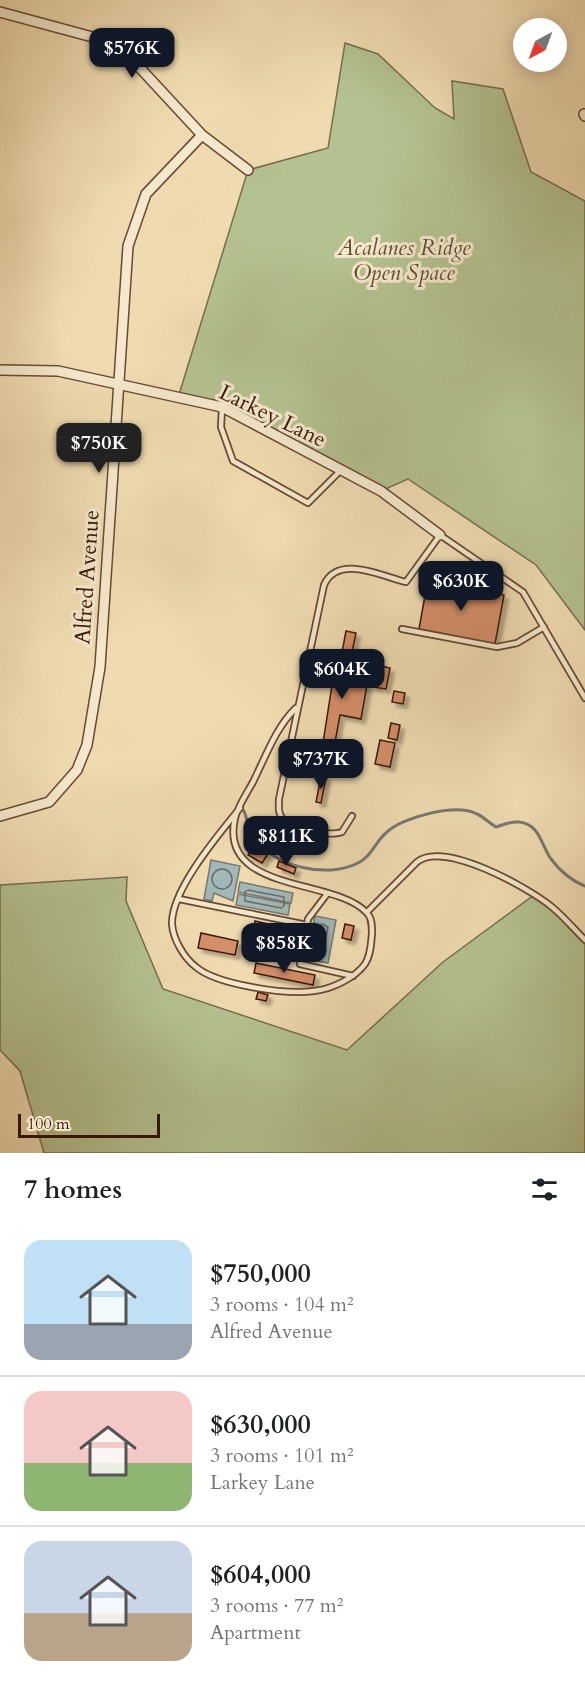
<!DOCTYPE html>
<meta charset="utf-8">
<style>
:root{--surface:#fff;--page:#f6f6f6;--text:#202124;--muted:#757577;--line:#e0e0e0;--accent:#111827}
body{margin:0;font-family:Cardo,serif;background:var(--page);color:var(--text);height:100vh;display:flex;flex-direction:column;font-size:22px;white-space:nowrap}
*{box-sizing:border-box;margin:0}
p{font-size:20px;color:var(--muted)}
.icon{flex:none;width:33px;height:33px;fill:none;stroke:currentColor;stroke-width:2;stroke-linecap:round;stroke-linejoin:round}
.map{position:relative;height:1153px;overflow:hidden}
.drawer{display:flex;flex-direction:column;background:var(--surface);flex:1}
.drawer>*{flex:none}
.needle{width:39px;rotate:221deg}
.tools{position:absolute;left:513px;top:18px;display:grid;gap:12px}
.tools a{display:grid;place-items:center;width:54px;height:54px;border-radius:50%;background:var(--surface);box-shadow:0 3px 15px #0003;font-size:30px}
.scale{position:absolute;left:18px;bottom:15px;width:142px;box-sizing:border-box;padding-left:6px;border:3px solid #3a1807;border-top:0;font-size:16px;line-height:21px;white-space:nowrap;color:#3a1807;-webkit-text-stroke:4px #f5e8cc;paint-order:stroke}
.price{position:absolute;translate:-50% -51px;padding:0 14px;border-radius:12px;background:var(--accent);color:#fff;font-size:20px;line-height:39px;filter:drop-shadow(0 2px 3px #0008)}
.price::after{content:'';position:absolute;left:50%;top:36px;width:18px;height:14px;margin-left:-9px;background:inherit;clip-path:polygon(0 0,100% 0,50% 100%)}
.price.current{background:#222;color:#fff}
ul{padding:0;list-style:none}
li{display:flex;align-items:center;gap:18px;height:150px;padding:0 24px}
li+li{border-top:2px solid var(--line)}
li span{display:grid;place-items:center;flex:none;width:168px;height:120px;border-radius:18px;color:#555}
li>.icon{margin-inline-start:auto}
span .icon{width:72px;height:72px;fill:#fffc;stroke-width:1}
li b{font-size:26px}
h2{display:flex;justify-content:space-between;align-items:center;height:72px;padding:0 24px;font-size:26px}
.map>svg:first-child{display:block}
</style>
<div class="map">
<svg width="585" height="1153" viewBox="0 0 585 1153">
<defs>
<filter id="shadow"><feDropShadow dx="4.5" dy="4.5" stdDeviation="1.5" flood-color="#0004"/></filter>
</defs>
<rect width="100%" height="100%" fill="#f0dbb1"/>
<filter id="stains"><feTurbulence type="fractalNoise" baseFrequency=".00333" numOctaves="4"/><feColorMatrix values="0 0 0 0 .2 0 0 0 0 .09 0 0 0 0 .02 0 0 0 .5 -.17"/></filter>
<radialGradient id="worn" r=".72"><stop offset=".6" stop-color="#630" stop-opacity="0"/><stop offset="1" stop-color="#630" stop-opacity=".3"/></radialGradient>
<path fill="#b4c190" stroke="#776c4c" stroke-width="1.5" d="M345,43L378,54L435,108L454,119L452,81L503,89L531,172L585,201V630L536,565L408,479L381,491L222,407L178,398L248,170L328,148Z
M127,877L126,901L163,989L347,1050L443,962L534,895L552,908L585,940V1153H44L20,1071L0,1050V885Z"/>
<path fill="#a0b8b8" stroke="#777871" stroke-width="1.5" d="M211,860L240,866L233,901L214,893L212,901L204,899Z
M240,882L293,893L291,903L238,892Z
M238,894L290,904L288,915L236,905Z
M315,916L336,920L328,963L307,959Z"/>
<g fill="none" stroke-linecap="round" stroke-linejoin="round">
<path stroke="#6d6860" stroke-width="1.5" d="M212 879a10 10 0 1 1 20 0a10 10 0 1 1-20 0Z
M248,890L284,897V906L281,908L245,901V892Z
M322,924L328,927L323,953L320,956L314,952L319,926Z"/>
<path stroke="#777871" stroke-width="3" d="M244,811C247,819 249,830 254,837C273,867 327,879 358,863C372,856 375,842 386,833C402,817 456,803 477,814C484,817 489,823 496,827C503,825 511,821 519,822C540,824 541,845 551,859C560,871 572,881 585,886"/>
</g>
<path fill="#d48e6b" stroke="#3a1807" stroke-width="1.5" filter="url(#shadow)" d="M428,579L504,595L495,644L419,629Z
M346,631L356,633L346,681L367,685L361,719L340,715L331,764L320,762L333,679H337Z
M377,665L390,668L386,689L373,687Z
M394,691L405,693L403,704L392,702Z
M391,723L400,725L397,740L388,738Z
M380,740L395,743L390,767L375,764Z
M321,777L326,778L321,803L316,802Z
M254,845L268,854L262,863L248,855Z
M279,861L296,868L294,874L277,867Z
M255,921L282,927L277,954L250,948Z
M345,924L354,926L351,940L342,938Z
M201,933L238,941L235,955L198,948Z
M256,963L315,975L313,985L254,973Z
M258,992L268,995L266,1001L256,999Z"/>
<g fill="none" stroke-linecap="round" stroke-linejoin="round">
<g stroke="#684932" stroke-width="8">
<path id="service" d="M222,407L221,427L233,461L308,503L341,470
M402,629L497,647L517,643L544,627
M240,808C219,834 171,890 172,924C173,939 184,958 196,967C217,985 287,995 314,991C332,989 355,978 365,964C371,955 371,943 372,933C372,926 372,917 366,912C334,878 218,893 235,818C238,806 247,793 253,782C266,756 276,727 296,708
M352,816L342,832C329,837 285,830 280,814C278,810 279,804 279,799L324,585C338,554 381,576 406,582L440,535L523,592L585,698
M327,894L308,919L300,964L353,976
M179,899L307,925
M367,912L417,862C444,840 529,888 552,907C564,917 574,929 585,940"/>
</g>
<g stroke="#684932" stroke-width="12">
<path id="minor" d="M0,12L100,39L140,68L202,135L248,170
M584,114L585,116
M0,370L58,371L222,407L381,491L440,535
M0,816L49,802L77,770L87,745L100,667L128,246L146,194L202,135"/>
</g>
<use href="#service" stroke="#f5e8cc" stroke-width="4.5"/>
<use href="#minor" stroke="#f5e8cc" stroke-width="9"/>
</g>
<g text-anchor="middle" stroke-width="6" stroke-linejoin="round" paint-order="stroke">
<g font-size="22" font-style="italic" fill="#5f4b30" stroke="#f5e8cc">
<text x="404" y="255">Acalanes Ridge<tspan x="404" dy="25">Open Space</tspan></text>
</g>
<g font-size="22" fill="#3a1807" stroke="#f5e8cc">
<text transform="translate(273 415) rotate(26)" y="8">Larkey Lane</text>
<text transform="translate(86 577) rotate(-86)" y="8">Alfred Avenue</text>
</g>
</g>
<rect width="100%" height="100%" filter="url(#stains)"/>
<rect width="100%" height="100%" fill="url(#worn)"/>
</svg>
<div class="tools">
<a><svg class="needle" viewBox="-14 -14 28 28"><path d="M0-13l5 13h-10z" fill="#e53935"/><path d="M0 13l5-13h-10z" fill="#757577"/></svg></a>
</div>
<div class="scale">100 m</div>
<b class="price" style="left:132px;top:79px">$576K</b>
<b class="price current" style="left:99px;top:474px">$750K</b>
<b class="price" style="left:461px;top:612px">$630K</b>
<b class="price" style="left:342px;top:700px">$604K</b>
<b class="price" style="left:321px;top:790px">$737K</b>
<b class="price" style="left:286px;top:867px">$811K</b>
<b class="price" style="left:284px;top:974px">$858K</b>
</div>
<section class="drawer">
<h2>7 homes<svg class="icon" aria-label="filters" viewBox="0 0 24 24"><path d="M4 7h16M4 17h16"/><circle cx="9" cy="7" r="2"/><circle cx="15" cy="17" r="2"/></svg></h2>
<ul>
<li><span style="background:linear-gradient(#bfe0f5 70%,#9aa5b1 0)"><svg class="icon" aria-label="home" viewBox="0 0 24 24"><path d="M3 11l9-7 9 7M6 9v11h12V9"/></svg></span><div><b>$750,000</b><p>3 rooms · 104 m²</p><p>Alfred Avenue</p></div></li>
<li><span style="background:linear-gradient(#f6c9c9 60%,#8fb573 0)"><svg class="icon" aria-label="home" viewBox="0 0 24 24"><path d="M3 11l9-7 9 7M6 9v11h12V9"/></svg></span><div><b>$630,000</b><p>3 rooms · 101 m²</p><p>Larkey Lane</p></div></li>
<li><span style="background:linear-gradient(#c9d6e8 60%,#b9a48a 0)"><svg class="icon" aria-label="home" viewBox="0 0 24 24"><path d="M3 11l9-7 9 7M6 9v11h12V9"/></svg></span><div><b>$604,000</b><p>3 rooms · 77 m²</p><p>Apartment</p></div></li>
</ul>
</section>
